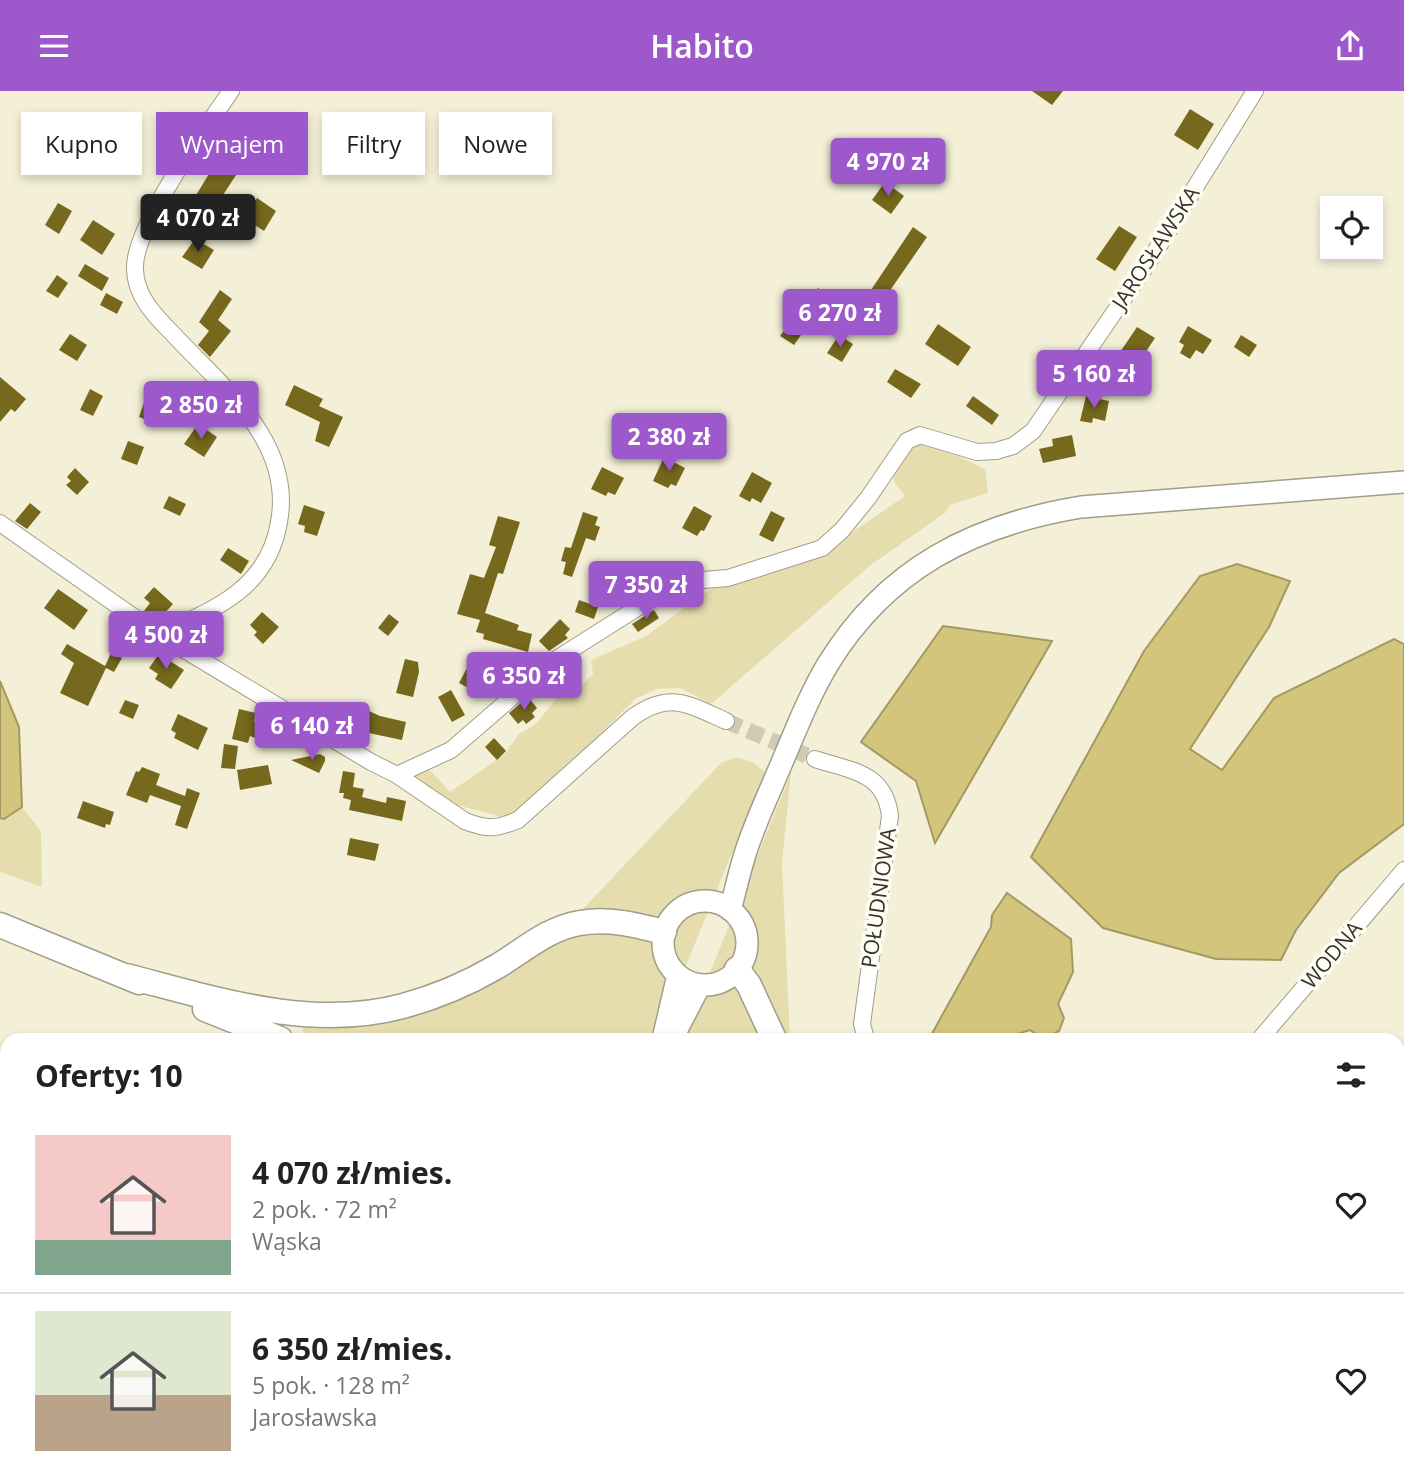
<!DOCTYPE html>
<html lang="pl">
<meta charset="utf-8">
<style>
:root{--surface:#fff;--page:#f2f2f2;--text:#222;--muted:#767676;--line:#e0e0e0;--accent:#9d58cc}
body{margin:0;font-family:"Open Sans",sans-serif;background:var(--page);color:var(--text);height:100vh;display:flex;flex-direction:column;font-size:26px;white-space:nowrap}
*{box-sizing:border-box;margin:0}
p{font-size:23px;color:var(--muted)}
.icon{flex:none;width:38px;height:38px;fill:none;stroke:currentColor;stroke-width:2;stroke-linecap:round;stroke-linejoin:round}
.map{position:relative;flex:1;overflow:hidden}
.side{position:absolute;left:0px;top:942px;width:1405px;height:450px;display:flex;flex-direction:column;background:var(--surface);border-radius:21px 21px 0 0;box-shadow:0 4px 10px #0003}
.side>*{flex:none}
.guide{position:absolute;left:21px;top:21px;width:700px;height:63px;display:flex;gap:14px}
.buttons{position:absolute;left:1320px;top:105px;display:grid;gap:14px}
.buttons a{display:grid;place-items:center;width:63px;height:63px;border-radius:0px;background:var(--surface);box-shadow:0 4px 10px #0003;font-size:35px}
.price{position:absolute;translate:-50% -60px;padding:0 16px;border-radius:7px;background:var(--accent);color:#fff;font-size:23px;line-height:46px;filter:drop-shadow(0 2px 4px #0008)}
.price::after{content:'';position:absolute;left:50%;top:42px;width:21px;height:16px;margin-left:-10px;background:inherit;clip-path:polygon(0 0,100% 0,50% 100%)}
.price.on{background:#222;color:#fff}
ul{padding:0;list-style:none}
li{display:flex;align-items:center;gap:21px;height:175px;padding:0 35px}
li+li{border-top:2px solid var(--line)}
li span{display:grid;place-items:center;flex:none;width:196px;height:140px;border-radius:0px;color:#555}
li>.icon{margin-inline-start:auto}
span .icon{width:84px;height:84px;fill:#fffc;stroke-width:1}
li b{font-size:30px}
h2{display:flex;justify-content:space-between;align-items:center;height:84px;padding:0 35px;font-size:30px}
.tag{padding:0 24px;border-radius:0px;background:var(--surface);box-shadow:0 4px 10px #0003;font-size:24px;line-height:63px}
.tag.on{background:var(--accent);color:#fff}
header{display:flex;justify-content:space-between;align-items:center;height:91px;padding:0 35px;background:var(--accent);color:#fff;font-size:32px;font-weight:600}
.map>svg:first-child{display:block}
</style>
<header><svg class="icon" aria-label="menu" viewBox="0 0 24 24"><path d="M4 6h16M4 12h16M4 18h16"/></svg>Habito<svg class="icon" aria-label="share" viewBox="0 0 24 24"><path d="M12 15V3M7 8l5-5 5 5M5 13v7h14v-7"/></svg></header>
<div class="map">
<svg width="1404" height="1391" viewBox="0 0 1404 1391">
<rect width="100%" height="100%" fill="#f4f0d8"/>
<path fill="#e6ddae" d="M924,349L985,378L988,402L950,414L945,422L872,473L711,613L680,597L656,598L635,608L537,707L509,728L457,714L414,687L421,680H431L450,701L504,664L518,644L536,633L564,598L581,595L593,583L591,569L646,545L715,495L825,460L905,405L893,389L902,366Z
M736,666L754,672L765,681L656,948H322L302,940L305,933L386,928L581,820L721,672Z
M791,682L782,772L790,948H683Z
M22,716L41,740L42,796L0,781V727L4,728Z"/>
<path fill="#d3c57c" stroke="#a49963" stroke-width="2" d="M1237,473L1290,490L1269,536L1190,658L1222,679L1274,607L1394,548L1404,553V733L1339,782L1296,839L1281,869L1216,868L1103,837L1031,766L1144,560L1200,485Z
M943,535L1052,550L935,752L916,690L861,651Z
M0,590L19,636L22,716L4,728L0,727Z
M1007,802L1071,848L1073,881L1058,913L1064,927L1059,940L1044,948L1030,939L1000,948H929L991,836L992,824Z"/>
<g fill="none" stroke-linecap="round" stroke-linejoin="round">
<path stroke="#a49963" stroke-width="4.5" d="M214,1384L216,1391"/>
</g>
<path fill="#76691d" d="M1032,0H1063L1052,14Z
M1190,18L1214,33L1198,59L1174,44Z
M218,68L238,81L197,144L183,135L185,131L181,129Z
M885,91L904,105L891,123L872,109Z
M257,107L276,120L264,140L244,127Z
M58,112L72,120L59,143L45,134Z
M93,129L115,143L102,164L80,149Z
M1119,135L1137,146L1115,180L1096,168Z
M913,136L927,146L882,211L887,214L872,236L853,224L866,200L869,202Z
M195,148L214,159L202,178L182,166Z
M85,173L109,187L102,200L78,185Z
M57,184L68,192L58,207L46,200Z
M818,197L835,208L821,230L814,225L794,254L780,245L791,230L794,232Z
M220,199L232,208L218,229L231,240L210,266L198,254L209,240L199,231Z
M106,202L123,211L117,223L100,214Z
M938,233L971,256L958,275L925,253Z
M1188,235L1212,249L1203,263L1196,259L1190,268L1180,262L1184,254L1179,251Z
M1137,236L1155,247L1139,271L1132,267L1121,284L1110,276Z
M70,243L87,254L77,270L59,259Z
M839,244L853,253L842,271L827,262Z
M1241,244L1257,254L1249,266L1234,256Z
M895,278L921,293L911,307L887,291Z
M0,286L26,308L15,321L11,318L0,331Z
M294,294L323,308L319,315L343,326L329,356L315,350L320,331L285,314Z
M90,298L103,305L93,325L80,319Z
M147,303L158,308L150,330L139,326Z
M973,305L999,324L992,334L966,315Z
M1086,305L1109,310L1105,330L1093,327L1092,332L1080,330Z
M198,333L217,346L204,366L184,353Z
M1072,344L1076,365L1043,372L1039,358L1053,355L1052,348Z
M128,350L144,356L137,374L121,368Z
M664,366L685,377L676,395L671,393L668,397L653,390Z
M602,376L624,387L615,404L608,401L606,405L591,398Z
M75,377L89,391L77,404L66,394L71,390L67,386Z
M752,381L772,392L761,412L752,407L750,411L739,405Z
M169,405L186,413L180,425L163,417Z
M30,412L41,421L27,438L15,430Z
M304,414L325,421L317,445L304,441L305,435L298,433Z
M694,415L712,425L704,440L701,439L697,445L682,437Z
M771,420L785,427L773,451L759,444Z
M583,421L598,426L595,434L600,436L595,450L586,447L572,486L563,483L566,471L561,470L565,456L571,457Z
M498,425L520,431L503,483L498,482L485,522L519,534L517,539L532,543L528,561L483,548L484,543L476,541L480,529L457,523L470,483L484,487L496,456L489,454Z
M228,457L249,470L241,483L220,469Z
M606,481L621,488L609,512L595,505Z
M154,496L173,513L163,524L158,520L152,526L144,520L150,512L144,507Z
M58,498L88,519L74,539L44,517Z
M579,509L598,516L594,528L575,521Z
M654,519L659,527L638,541L632,533Z
M262,521L279,536L263,553L254,544L257,541L250,534Z
M389,523L399,531L388,545L378,537Z
M560,528L570,538L565,544L568,547L549,560L539,550Z
M67,553L105,575L111,562L122,567L114,581L106,577L88,615L60,602L74,572L61,563Z
M159,563L184,579L171,598L155,588L158,583L149,577Z
M405,568L418,571L419,581L413,606L396,602Z
M469,573L487,582L481,595L476,592L472,599L459,592Z
M451,599L465,624L452,631L438,606Z
M528,606L537,617L532,622L535,626L526,633L523,629L518,633L509,622Z
M125,609L139,614L133,628L119,622Z
M358,615L380,625L406,631L402,649L364,641L362,646L350,641Z
M239,618L256,622L254,630L259,632L255,647L250,645L248,652L232,648Z
M178,623L208,637L198,659L174,647L176,642L171,639Z
M494,647L506,660L497,669L485,656Z
M224,653L238,655L235,678L221,677Z
M320,663L325,666V670L319,682L291,669Z
M268,674L272,693L240,699L237,679Z
M142,676L160,683L156,694L185,705L187,697L200,702L187,738L175,734L181,715L150,704L147,712L126,704L136,680L139,681Z
M343,680L355,682L353,696L364,698L362,706L386,712L387,706L406,710L402,730L349,719L351,709L343,707L344,702H339Z
M83,710L114,721L110,734L106,733L105,737L77,727Z
M350,747L379,753L375,770L347,764Z"/>
<g fill="none" stroke-linecap="round" stroke-linejoin="round">
<path stroke="#cecab5" stroke-width="16" stroke-dasharray="16 8" stroke-linecap="butt" d="M726,630L815,668"/>
<g stroke="#a19d87" stroke-width="18">
<path id="minor" d="M0,432L158,543L371,671L397,684L465,730C488,739 496,738 518,729L633,626C670,600 688,613 726,630
M158,543C214,519 268,498 279,431C294,350 221,295 172,242C153,223 134,203 135,175C136,133 206,36 231,0
M815,668C851,680 885,681 890,725L862,933L866,948
M397,684L451,659L555,569L659,503L691,490L728,487L822,457L842,439L868,407L907,350L920,344L977,361L996,360L1013,355L1033,340L1150,169L1255,0
M1260,948L1404,779
M1398,1145H1404"/>
</g>
<g stroke="#a19d87" stroke-width="24">
<path id="secondary" d="M663 852a42 42 0 1 1 84 0a42 42 0 1 1-84 0Z
M730,819C736,798 740,777 747,757C757,727 771,698 783,669C797,636 810,603 828,573C887,477 973,434 1081,416L1404,391
M663,948L678,884
M672,948L700,894
M502,1391L505,1384"/>
</g>
<g stroke="#a19d87" stroke-width="27">
<path id="primary" d="M0,834L139,891
M737,878L749,894L774,948
M126,885C216,908 310,940 403,915C436,906 467,893 496,876C523,860 548,837 580,832C609,827 636,834 664,841
M205,918L280,948
M1344,1384L1361,1391"/>
</g>
<use href="#minor" stroke="#fff" stroke-width="16"/>
<use href="#secondary" stroke="#fff" stroke-width="21"/>
<use href="#primary" stroke="#fff" stroke-width="24"/>
</g>
<g text-anchor="middle" stroke-width="7" stroke-linejoin="round" paint-order="stroke">
<g font-size="21" fill="#35332a" stroke="#fefdf3">
<text transform="translate(1156 157) rotate(-57)" y="7">JAROSŁAWSKA</text>
<text transform="translate(879 807) rotate(-82)" y="7">POŁUDNIOWA</text>
<text transform="translate(1332 864) rotate(-50)" y="7">WODNA</text>
</g>
</g>
</svg>
<div class="buttons">
<a><svg class="icon" aria-label="locate" viewBox="0 0 24 24"><circle cx="12" cy="12" r="6"/><path d="M12 2v4M12 18v4M2 12h4M18 12h4"/></svg></a>
</div>
<b class="price" style="left:888px;top:107px">4 970 zł</b>
<b class="price on" style="left:198px;top:163px">4 070 zł</b>
<b class="price" style="left:840px;top:258px">6 270 zł</b>
<b class="price" style="left:1094px;top:319px">5 160 zł</b>
<b class="price" style="left:201px;top:350px">2 850 zł</b>
<b class="price" style="left:669px;top:382px">2 380 zł</b>
<b class="price" style="left:646px;top:530px">7 350 zł</b>
<b class="price" style="left:166px;top:580px">4 500 zł</b>
<b class="price" style="left:524px;top:621px">6 350 zł</b>
<b class="price" style="left:312px;top:671px">6 140 zł</b>
<div class="guide">
<a class="tag">Kupno</a>
<a class="tag on">Wynajem</a>
<a class="tag">Filtry</a>
<a class="tag">Nowe</a>
</div>
<section class="side">
<h2>Oferty: 10<svg class="icon" aria-label="filters" viewBox="0 0 24 24"><path d="M4 7h16M4 17h16"/><circle cx="9" cy="7" r="2"/><circle cx="15" cy="17" r="2"/></svg></h2>
<ul>
<li><span style="background:linear-gradient(#f6c9c9 75%,#7fa58c 0)"><svg class="icon" aria-label="home" viewBox="0 0 24 24"><path d="M3 11l9-7 9 7M6 9v11h12V9"/></svg></span><div><b>4 070 zł/mies.</b><p>2 pok. · 72 m²</p><p>Wąska</p></div><svg class="icon" aria-label="heart" viewBox="0 0 24 24"><path d="M12 20l-8-8c-3-5 5-10 8-4 3-6 11-1 8 4z"/></svg></li>
<li><span style="background:linear-gradient(#dfe7d0 60%,#b9a48a 0)"><svg class="icon" aria-label="home" viewBox="0 0 24 24"><path d="M3 11l9-7 9 7M6 9v11h12V9"/></svg></span><div><b>6 350 zł/mies.</b><p>5 pok. · 128 m²</p><p>Jarosławska</p></div><svg class="icon" aria-label="heart" viewBox="0 0 24 24"><path d="M12 20l-8-8c-3-5 5-10 8-4 3-6 11-1 8 4z"/></svg></li>
</ul>
</section>
</div>
